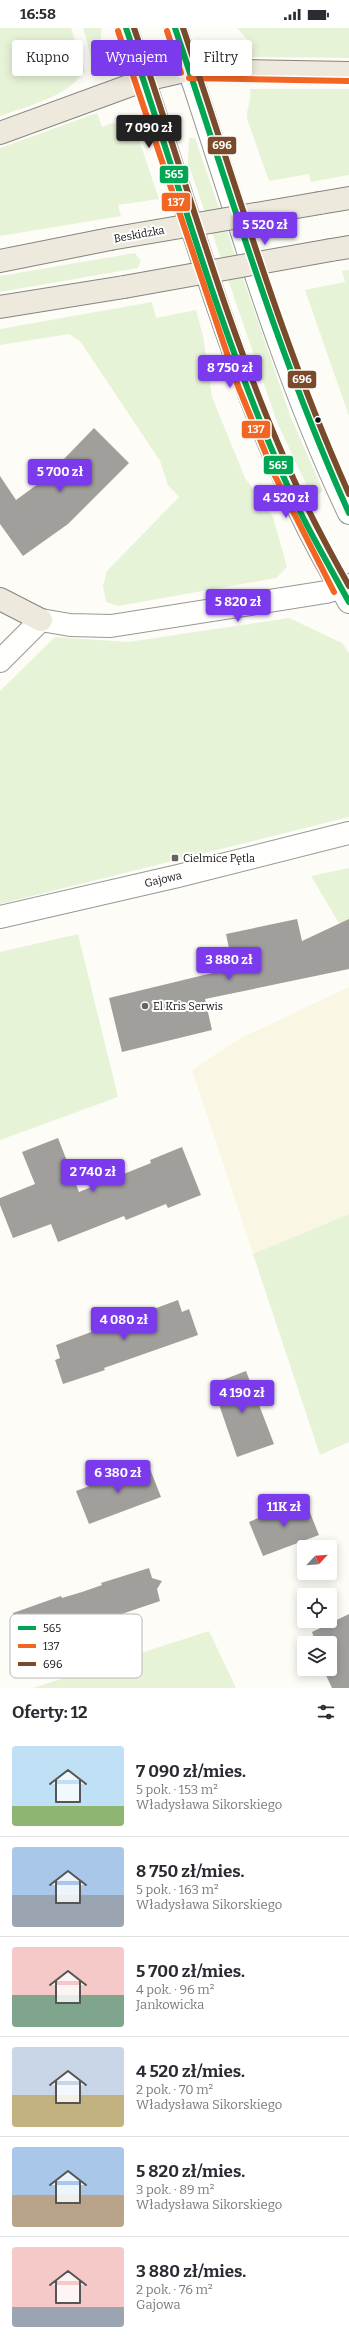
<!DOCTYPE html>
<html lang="pl">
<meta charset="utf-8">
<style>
:root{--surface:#fff;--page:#f2f2f3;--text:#2b2b33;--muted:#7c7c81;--line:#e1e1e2;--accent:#7c3aed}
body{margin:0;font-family:Bitter,serif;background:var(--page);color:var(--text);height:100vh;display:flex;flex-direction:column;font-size:15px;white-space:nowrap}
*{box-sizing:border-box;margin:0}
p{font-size:13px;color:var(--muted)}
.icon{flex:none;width:22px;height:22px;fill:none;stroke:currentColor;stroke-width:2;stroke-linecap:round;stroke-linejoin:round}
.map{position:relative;height:1660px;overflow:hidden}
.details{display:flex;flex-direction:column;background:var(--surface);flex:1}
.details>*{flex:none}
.guide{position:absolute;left:12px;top:12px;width:325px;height:36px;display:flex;gap:8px}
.needle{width:26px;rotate:64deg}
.fabs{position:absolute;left:297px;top:1512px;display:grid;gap:8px}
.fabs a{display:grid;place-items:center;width:40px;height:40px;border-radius:4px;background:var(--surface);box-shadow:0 2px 10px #0003;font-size:20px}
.price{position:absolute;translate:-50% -34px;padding:0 9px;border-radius:4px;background:var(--accent);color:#fff;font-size:13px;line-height:26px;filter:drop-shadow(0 1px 2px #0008)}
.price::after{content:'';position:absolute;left:50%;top:24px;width:12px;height:9px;margin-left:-6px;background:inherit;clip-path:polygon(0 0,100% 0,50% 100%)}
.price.active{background:#222;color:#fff}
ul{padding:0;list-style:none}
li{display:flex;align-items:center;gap:12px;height:100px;padding:0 12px}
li+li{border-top:1px solid var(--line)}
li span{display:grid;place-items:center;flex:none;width:112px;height:80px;border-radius:4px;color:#555}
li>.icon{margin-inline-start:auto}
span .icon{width:48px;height:48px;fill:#fffc;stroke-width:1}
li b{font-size:17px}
h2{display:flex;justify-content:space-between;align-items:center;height:48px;padding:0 12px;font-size:17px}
.chip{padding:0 14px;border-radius:4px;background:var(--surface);box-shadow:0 2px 10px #0003;font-size:14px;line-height:36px}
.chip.active{background:var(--accent);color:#fff}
.status{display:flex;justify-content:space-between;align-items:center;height:28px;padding:0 20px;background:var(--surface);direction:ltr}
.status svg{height:11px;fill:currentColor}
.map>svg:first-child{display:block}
</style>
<div class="status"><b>16:58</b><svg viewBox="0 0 49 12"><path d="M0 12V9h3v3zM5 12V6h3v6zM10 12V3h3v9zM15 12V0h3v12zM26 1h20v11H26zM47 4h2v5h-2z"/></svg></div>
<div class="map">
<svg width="349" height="1660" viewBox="0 0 349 1660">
<rect width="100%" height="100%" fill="#fdfcf7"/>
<path fill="#f9f7e4" d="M349,959V1186L253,1226L192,1042L239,1011Z"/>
<path fill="#e7f3d7" d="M0,0H71L85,43C65,70 30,77 0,88Z
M83,0H102L100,15L92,32Z
M237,0H349V30L248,29L247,11Z
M250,61H349V147L311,154L309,146L269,153L247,91C246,80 252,74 250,61Z
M97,85L102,99L113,95L137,106L159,171L118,177L121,188L0,208V120Z
M189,110H195L290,387L323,463L312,469L277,394L188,135Z
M135,225L141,233L138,240L0,264V248Z
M349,242V388L305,262L345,254L342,243Z
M152,274L156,290L196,282L203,308L212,369L245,450L273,489L287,539L276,550L118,578L106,574L103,558L107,543L179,469L168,457L160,433L80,313L69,306L0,317V301Z
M289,590L342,615L349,625V789L0,876V663L55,609L128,614Z
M349,840V912L311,848Z
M78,906L118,1069L0,1112V924Z
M349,1186V1414L320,1427L253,1226Z
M209,1603L236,1660H33Z"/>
<path fill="#a19f9c" d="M94,400L129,435L68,496L23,528L0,496V448L16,472L68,434L64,431Z
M297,891L302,913L349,891V941L205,971L212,1002L122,1024L109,970L233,940L226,906Z
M58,1110L79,1164L151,1135L150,1132L182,1119L201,1167L168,1180L166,1176L126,1192L124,1188L58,1214L51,1196L13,1210L0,1177V1170L35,1156L22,1124Z
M178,1272L182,1284L189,1281L198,1307L104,1340L105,1342L63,1356L55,1332L60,1330L56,1317Z
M246,1343L274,1416L237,1429L212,1356Z
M148,1436L161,1469L89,1496L76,1463Z
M304,1470L319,1507L263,1528L249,1494Z
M149,1540L152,1550L162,1553L157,1561L160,1573L113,1589L112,1586L72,1600L73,1603L25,1618L21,1607L13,1604L17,1595L13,1585L61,1568L62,1570L82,1564L102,1557L101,1555Z
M349,1586V1660H332L323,1641H330V1615H316L312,1604Z"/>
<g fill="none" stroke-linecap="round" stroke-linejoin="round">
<g stroke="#979795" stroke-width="24">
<path id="minor" d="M126,0C195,193 241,398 349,574
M175,0C231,162 275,330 349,485
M0,633L41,592L70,597L111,598L326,564L349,557
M0,889L178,848L349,805"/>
</g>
<g stroke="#858482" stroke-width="24">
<path id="major" d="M0,105L145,52L189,42L349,45
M320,175L349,170
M331,222L349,219
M0,233L110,211
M0,279L124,259
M0,571L41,592"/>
</g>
<use href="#minor" stroke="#fffffe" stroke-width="22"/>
<use href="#major" stroke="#ede9dc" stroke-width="22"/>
<g stroke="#858482" stroke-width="24" stroke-linecap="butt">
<path id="major-bridge" d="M110,211L320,175
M124,259L331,222"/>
</g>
<use href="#major-bridge" stroke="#ede9dc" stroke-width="22"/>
<g stroke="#fff" stroke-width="9">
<path id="bus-1" d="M126,0C176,146 217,295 278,436C298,484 324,529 349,574
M175,0C230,163 278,328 349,485"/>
</g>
<g stroke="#fff" stroke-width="9">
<path id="bus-2" d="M118,3L238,358L275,448L334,564
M167,3L181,45
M189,50L349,53"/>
</g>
<g stroke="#fff" stroke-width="9">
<path id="bus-3" d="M134,0C184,145 224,294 286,434C304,476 326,517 349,558
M183,0C236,156 281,315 349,466"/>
</g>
<use href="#bus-1" stroke="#00a651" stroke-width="6"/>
<use href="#bus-2" stroke="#f26522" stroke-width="6"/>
<use href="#bus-3" stroke="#7a4b2a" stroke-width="6"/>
</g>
<circle fill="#111" stroke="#fff" stroke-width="1.5" cx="318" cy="392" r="3.5"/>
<g fill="#646362" stroke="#fff" stroke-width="1.5">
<rect x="171" y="826" width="8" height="8" rx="2"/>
<circle cx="145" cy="978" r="4"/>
</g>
<g text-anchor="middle" stroke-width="4" stroke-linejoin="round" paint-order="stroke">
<g font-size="11" fill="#111" stroke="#fff">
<text transform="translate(139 206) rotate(-10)" y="4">Beskidzka</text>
<text transform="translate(163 851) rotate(-13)" y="4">Gajowa</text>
</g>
<g font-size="11" fill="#111" stroke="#fff" text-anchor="start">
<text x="183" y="834">Cielmice Pętla</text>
<text x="153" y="982">El Kris Serwis</text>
</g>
</g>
<rect x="10" y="1586" width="132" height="64" rx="6" fill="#fff" stroke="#b8b8b8" stroke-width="1"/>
<rect x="18" y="1598" width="18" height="4" fill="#00a651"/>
<rect x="18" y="1616" width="18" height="4" fill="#f26522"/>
<rect x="18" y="1634" width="18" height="4" fill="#7a4b2a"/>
<g font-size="11" fill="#111">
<text x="43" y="1604">565</text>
<text x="43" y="1622">137</text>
<text x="43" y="1640">696</text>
</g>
<g stroke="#fff" stroke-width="1.5">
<rect x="207" y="108" width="30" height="19" rx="4" fill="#7a4b2a"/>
<rect x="159" y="137" width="30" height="19" rx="4" fill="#00a651"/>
<rect x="161" y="164" width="30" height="20" rx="4" fill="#f26522"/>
<rect x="287" y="342" width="30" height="19" rx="4" fill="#7a4b2a"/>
<rect x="241" y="392" width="30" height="19" rx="4" fill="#f26522"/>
<rect x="263" y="427" width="31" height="20" rx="4" fill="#00a651"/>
</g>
<g font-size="11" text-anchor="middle" font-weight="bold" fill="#fff">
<text x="222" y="121">696</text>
<text x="174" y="150">565</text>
<text x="176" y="178">137</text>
<text x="302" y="355">696</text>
<text x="256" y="405">137</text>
<text x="278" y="441">565</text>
</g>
</svg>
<div class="fabs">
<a><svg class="needle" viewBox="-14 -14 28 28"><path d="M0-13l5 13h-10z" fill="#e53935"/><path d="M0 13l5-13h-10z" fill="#7c7c81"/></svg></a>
<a><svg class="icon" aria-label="locate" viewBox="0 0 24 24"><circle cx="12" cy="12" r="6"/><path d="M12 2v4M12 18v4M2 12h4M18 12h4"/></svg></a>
<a><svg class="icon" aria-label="layers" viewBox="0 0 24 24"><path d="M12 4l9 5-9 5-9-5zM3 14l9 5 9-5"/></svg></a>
</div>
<b class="price active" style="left:149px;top:121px">7 090 zł</b>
<b class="price" style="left:265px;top:218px">5 520 zł</b>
<b class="price" style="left:230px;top:361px">8 750 zł</b>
<b class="price" style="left:60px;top:465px">5 700 zł</b>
<b class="price" style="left:286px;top:491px">4 520 zł</b>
<b class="price" style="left:238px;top:595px">5 820 zł</b>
<b class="price" style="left:229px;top:953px">3 880 zł</b>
<b class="price" style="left:93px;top:1165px">2 740 zł</b>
<b class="price" style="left:124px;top:1313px">4 080 zł</b>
<b class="price" style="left:242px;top:1386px">4 190 zł</b>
<b class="price" style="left:118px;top:1466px">6 380 zł</b>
<b class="price" style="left:284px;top:1500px">11K zł</b>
<div class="guide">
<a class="chip">Kupno</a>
<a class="chip active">Wynajem</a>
<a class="chip">Filtry</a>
</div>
</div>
<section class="details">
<h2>Oferty: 12<svg class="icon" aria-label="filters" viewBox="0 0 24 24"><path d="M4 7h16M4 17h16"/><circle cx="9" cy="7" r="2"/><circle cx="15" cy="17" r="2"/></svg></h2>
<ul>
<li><span style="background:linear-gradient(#bfe0f5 75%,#8fb573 0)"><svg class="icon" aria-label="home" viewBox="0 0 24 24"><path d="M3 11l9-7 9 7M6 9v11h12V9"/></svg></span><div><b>7 090 zł/mies.</b><p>5 pok. · 153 m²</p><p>Władysława Sikorskiego</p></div></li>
<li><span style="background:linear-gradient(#a9c7e8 60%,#9aa5b1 0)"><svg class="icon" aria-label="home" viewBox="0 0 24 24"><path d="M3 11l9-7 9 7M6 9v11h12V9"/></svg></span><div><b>8 750 zł/mies.</b><p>5 pok. · 163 m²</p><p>Władysława Sikorskiego</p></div></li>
<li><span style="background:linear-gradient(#f6c9c9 60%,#7fa58c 0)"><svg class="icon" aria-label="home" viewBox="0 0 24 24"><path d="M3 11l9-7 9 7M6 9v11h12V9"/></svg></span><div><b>5 700 zł/mies.</b><p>4 pok. · 96 m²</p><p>Jankowicka</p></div></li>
<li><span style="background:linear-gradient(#c9d6e8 60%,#c2b280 0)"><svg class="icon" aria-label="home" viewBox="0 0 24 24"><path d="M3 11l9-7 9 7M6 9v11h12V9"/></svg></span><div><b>4 520 zł/mies.</b><p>2 pok. · 70 m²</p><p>Władysława Sikorskiego</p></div></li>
<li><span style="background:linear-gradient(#a9c7e8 60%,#b9a48a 0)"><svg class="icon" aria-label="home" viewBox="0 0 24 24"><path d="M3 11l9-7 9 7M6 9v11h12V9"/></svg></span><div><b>5 820 zł/mies.</b><p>3 pok. · 89 m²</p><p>Władysława Sikorskiego</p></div></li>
<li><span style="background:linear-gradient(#f6c9c9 75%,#9aa5b1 0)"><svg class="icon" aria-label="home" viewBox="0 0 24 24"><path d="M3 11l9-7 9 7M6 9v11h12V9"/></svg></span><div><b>3 880 zł/mies.</b><p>2 pok. · 76 m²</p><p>Gajowa</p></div></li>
</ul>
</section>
